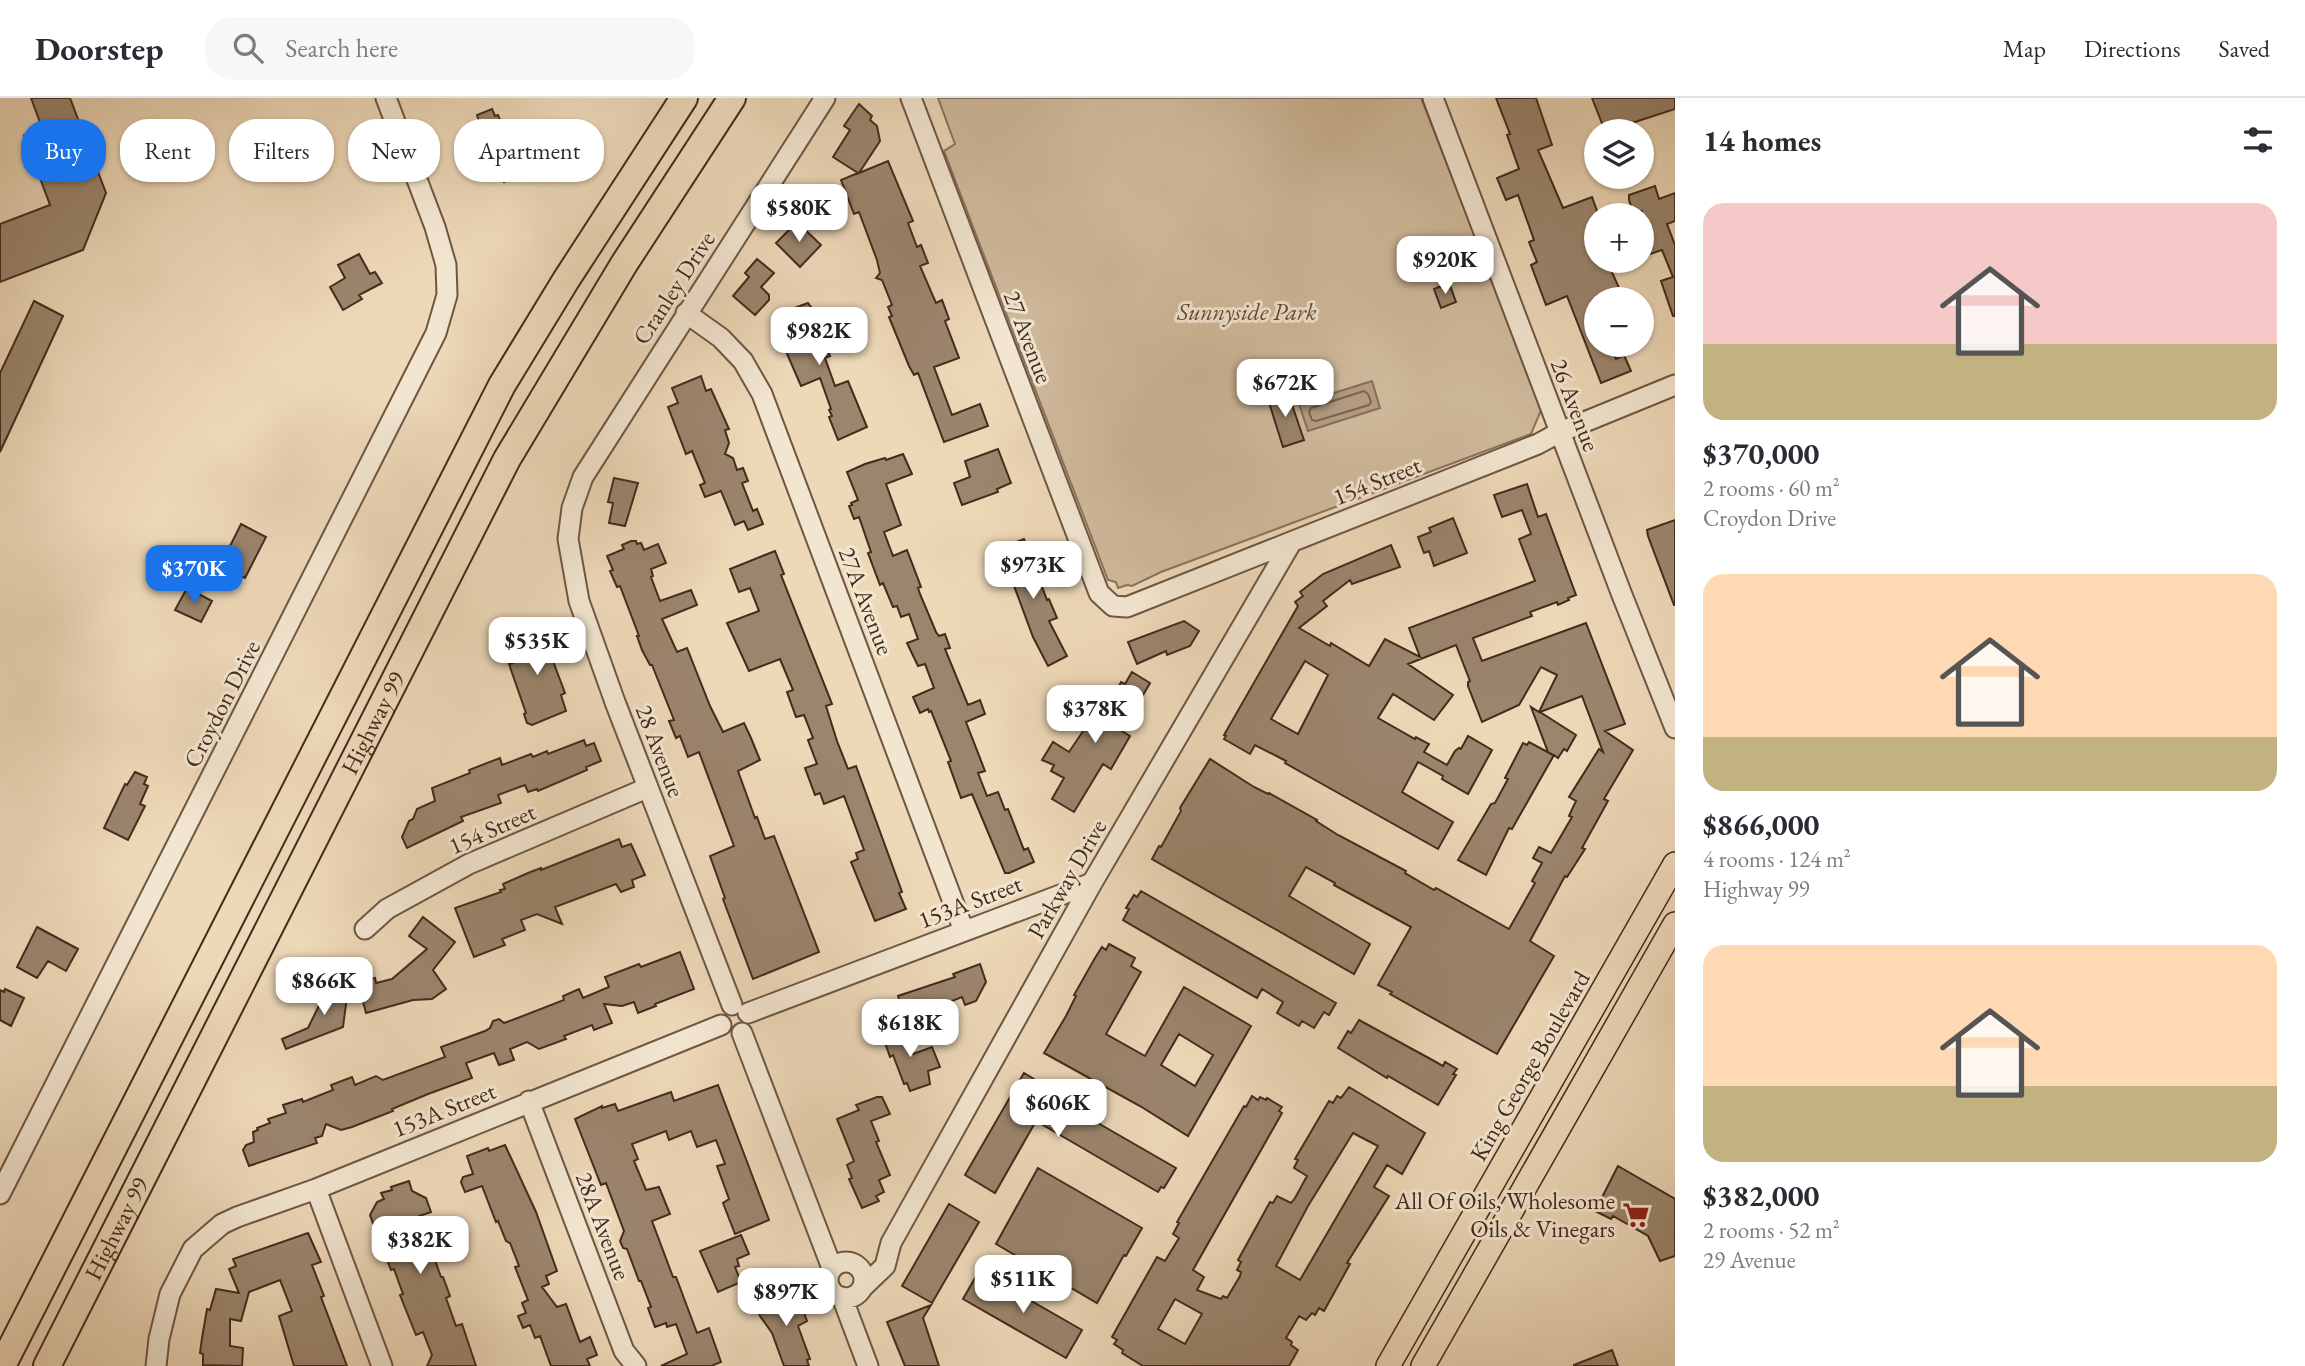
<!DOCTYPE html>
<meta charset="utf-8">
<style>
:root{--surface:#fff;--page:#f7f7f7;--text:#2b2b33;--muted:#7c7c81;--line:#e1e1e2;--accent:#1a73e8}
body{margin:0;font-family:"EB Garamond",serif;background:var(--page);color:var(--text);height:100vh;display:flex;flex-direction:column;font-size:26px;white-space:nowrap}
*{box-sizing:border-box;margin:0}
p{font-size:23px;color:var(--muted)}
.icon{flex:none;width:38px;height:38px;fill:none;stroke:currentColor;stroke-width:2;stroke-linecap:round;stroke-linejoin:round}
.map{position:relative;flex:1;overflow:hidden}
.details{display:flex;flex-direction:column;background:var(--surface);width:630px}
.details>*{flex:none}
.guide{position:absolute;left:21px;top:21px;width:665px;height:63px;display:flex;gap:14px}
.fabs{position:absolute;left:1584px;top:21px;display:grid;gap:14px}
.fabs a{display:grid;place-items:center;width:70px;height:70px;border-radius:50%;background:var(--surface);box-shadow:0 2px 5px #0004;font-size:35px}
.price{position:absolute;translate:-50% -60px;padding:0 16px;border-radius:14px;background:#fff;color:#222;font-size:23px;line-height:46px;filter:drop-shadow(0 2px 4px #0008)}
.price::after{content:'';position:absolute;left:50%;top:42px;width:21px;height:16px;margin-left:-10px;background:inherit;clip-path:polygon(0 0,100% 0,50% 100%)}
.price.active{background:var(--accent);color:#fff}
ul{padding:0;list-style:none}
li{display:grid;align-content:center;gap:14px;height:371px;padding:0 28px}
li span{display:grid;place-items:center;height:217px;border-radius:21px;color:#555}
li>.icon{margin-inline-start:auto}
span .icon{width:126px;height:126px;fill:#fffc;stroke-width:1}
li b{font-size:30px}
h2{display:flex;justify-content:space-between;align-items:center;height:84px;padding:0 28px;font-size:30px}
.chip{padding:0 24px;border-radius:28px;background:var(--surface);box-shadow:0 2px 5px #0004;font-size:24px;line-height:63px}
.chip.active{background:var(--accent);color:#fff}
header{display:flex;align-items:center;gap:42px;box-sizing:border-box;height:98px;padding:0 35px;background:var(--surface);border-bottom:2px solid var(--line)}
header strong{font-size:33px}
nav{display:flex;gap:38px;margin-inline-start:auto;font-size:24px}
.search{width:490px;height:63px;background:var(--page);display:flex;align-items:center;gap:18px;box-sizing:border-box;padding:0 24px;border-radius:28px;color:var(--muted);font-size:26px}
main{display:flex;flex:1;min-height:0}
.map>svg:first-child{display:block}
</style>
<header>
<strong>Doorstep</strong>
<div class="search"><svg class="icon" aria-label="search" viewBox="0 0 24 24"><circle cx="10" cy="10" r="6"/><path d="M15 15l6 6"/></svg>Search here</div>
<nav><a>Map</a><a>Directions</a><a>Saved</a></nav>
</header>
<main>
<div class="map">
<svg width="1675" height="1268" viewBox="0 0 1675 1268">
<rect width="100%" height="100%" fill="#edd8b8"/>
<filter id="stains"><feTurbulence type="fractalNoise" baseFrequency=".00286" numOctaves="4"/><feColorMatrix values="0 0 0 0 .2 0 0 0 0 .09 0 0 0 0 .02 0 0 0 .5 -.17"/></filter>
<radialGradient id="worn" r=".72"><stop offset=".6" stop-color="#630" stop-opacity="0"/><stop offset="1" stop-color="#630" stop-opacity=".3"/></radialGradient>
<path fill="#d0bb9d" stroke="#8a735c" stroke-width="2" d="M938,0H1421L1542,310L1531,336L1161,474L1132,488L1127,487L1118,490L1116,484L1108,482L944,53L955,46Z"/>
<path fill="#b39d83" stroke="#866f5a" stroke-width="2" d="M1372,283L1380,310L1308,333L1299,306Z"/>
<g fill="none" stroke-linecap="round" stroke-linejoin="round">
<path stroke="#7b6450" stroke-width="2" d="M1364,293L1368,296L1371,304L1369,307L1316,323L1312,322L1309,314L1311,310Z"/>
</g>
<path fill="#9b856d" stroke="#432b1c" stroke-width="2" fill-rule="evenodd" d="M31,0H70L106,95L83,152L0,184V126L50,107L24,37L42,30Z
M1496,0H1536L1552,47L1538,52L1563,110L1592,99L1597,113L1596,163H1607L1624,201H1596V247H1610L1616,261L1624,257L1631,273L1601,285L1567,198L1546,207L1531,167L1537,164L1529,144L1534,142L1518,97L1506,102L1497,80L1519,71L1507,37L1510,36Z
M1592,0H1675V11L1632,25L1635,33H1605Z
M859,6L872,18L870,22L877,28L880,43L859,75L888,63L913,123L908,125L917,149L921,147L928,165L920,168L936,205L942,202L949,221L945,223L959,260L934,269L952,317L980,306L988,328L944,344L918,275L914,277L909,268L889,219L892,218L888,209L892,207L882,182L876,180L880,175L877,162L859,114L854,116L841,82L858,75L833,59L850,32L844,28Z
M492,11L495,18L498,17L518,68L516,69L520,77L504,84L501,75L498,76L478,26H480L477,17Z
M1655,88L1659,101L1675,95V123L1667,126L1675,147V218H1673L1661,183L1673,179L1662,152L1650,156L1642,135V113L1634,116L1629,102V97Z
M797,124L821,147L800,169L776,145Z
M359,156L370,176L375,174L382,185L359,197L362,201L343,212L330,189L345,180L338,167Z
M757,161L774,175L761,189L769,197V202L755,217L733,198L749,179L745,175Z
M1449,185L1456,204L1441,210L1434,191Z
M34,203L63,218L0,354V275Z
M808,205L814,213H816L822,227L818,228L830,258L825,260L835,288L848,283L867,329L838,342L829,319L832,318L829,312L831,311L820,280L801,288L778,235L785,232L778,216Z
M701,278L706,293L711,291L729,331L725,332L729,345L725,356L733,360L737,372L743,370L748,383L742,385L753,413L757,411L763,426L748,432L744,423L735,427L721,393L705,399L700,387L705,385L692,353L686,356L668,309L678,305L672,290Z
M1287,292L1304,342L1283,349L1267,298Z
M998,351L1011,385L997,391L998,394L962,407L954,385L970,379L965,363Z
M903,356L912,376L886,386L901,427L884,434L893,458L907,452L921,489L918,490L920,496L936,534L939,538L945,536L950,550L945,551L968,607L980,602L985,616L966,624L985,673L978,675L987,698L998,694L1005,712L1008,711L1024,752L1028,750L1034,764L1009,775H1005L972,696L961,700L948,664L951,663L931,613L929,614L928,611L920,615L913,599L934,590L925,566L918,568L907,545L918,541L909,516L901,519L897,508L893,509L883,485L880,487L868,455L871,454L859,419L854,421L849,408L852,407L851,405L858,402L847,374L865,366L885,360L886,362Z
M614,380L638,385L625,428L609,425L613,405L608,404Z
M1527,386L1538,419L1546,416L1576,497L1568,500L1569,502L1558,507L1557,504L1530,514L1532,518L1473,540L1482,563L1586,525L1625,626L1605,633L1633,652L1604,701L1608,703L1582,750L1585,751L1567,779L1565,778L1530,843L1554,858L1497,956L1390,896L1392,894L1378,887L1411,829L1334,787L1335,785L1306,769L1289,798L1370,846L1354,876L1152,761L1159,748L1161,749L1181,713L1180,710L1210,661L1254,689L1268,696L1269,695L1317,722L1316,723L1338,737L1406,773L1405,775L1434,792L1436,790L1509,831L1535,785L1532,783L1542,765L1533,760L1539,749L1551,755L1572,719L1569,718L1576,703L1569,699L1599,651L1603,654L1582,598L1540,614L1576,637L1567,653L1564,651L1558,660L1554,657L1512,731L1509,730L1486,777L1458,762L1491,706L1495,705L1508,681L1505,680L1523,645L1527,647L1529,644L1553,657L1548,654L1531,609L1539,614L1557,577L1541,569L1519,607L1482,624L1468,588V584L1470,583L1456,547L1408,566L1453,597L1434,622L1393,596L1378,620L1415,641L1416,639L1429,646L1424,654L1447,667L1455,653L1459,650L1461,651L1468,638L1492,652L1468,696L1442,681L1443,678L1418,664L1402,694L1453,724L1438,751L1299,673L1285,665L1286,663L1255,647L1250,656L1224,641L1226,638L1224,637L1298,508L1295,504L1303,498L1300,494L1323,476L1391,447L1400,469L1352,486L1350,482L1323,503L1327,508L1299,530L1330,548L1331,545L1369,568L1385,541L1420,559L1409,530L1535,483L1519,441L1531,436L1522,412L1502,419L1494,397ZM1305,563L1328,577L1298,636L1271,621Z
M1453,420L1467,455L1434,468L1429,453L1424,455L1418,439L1431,434L1429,430Z
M1675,422V507H1674L1648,438L1647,432Z
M241,426L266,439L245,480L220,468Z
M1024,441L1047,502L1049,501L1057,520L1049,523L1067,558L1048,568L1033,539L1000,450Z
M631,443H636L637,446L641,445L644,452L658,446L666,465L651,471L653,478L651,479L660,503L691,492L697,507L662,521L677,554L687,550L710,608L723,634L744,625L751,640L760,662L738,673L755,720L757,719L765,741L774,738L819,854L753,881L723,801L725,800L710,758L734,748L699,654L688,659L680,638L676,640L669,623L674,622L652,567H650L642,552L637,538H639L620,488L617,489L610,473L613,472L607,458L624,451L622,447Z
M775,453L784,476L781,477L832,606L826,608L837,643L848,671L856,668L902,794L899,795L906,811L875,823L851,764L858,761L856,755L864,752L844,698L824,706L820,695L815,697L805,670L817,666L808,642L813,640L804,617L796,619L787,594L793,592L780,561L749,573L727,525L759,513L750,490L739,494L730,471Z
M187,490L212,503L201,524L175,512Z
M1184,523L1199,533L1190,548L1167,557L1166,553L1137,566L1128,544Z
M544,530L556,562L553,563L565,595L561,597L566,613L532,627L527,625L524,616L526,615L509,566L513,565L509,554L517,551L516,549L519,548L515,540Z
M1132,574L1150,585L1122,633L1130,638L1111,671L1103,666L1074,714L1052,701L1064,680L1051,673L1054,667L1042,662L1053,644L1069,654L1094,617L1101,621L1121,584L1125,586Z
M584,642L586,648L594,645L601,663L586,669L587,672L538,693L537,691L528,694L525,687L498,697L501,705L461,719L463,723L407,750L402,739L409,723L413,721L417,711L435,703L432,690L470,675L469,672L500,660L502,667L531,656L533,659L547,653L548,656Z
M135,674L147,679L144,686L148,688L140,706L145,708L128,742L104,730L125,686L127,687Z
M619,741L622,749L631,746L645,777L632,782L634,789L621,794L616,786L555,809L562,826L537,816L521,822L525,832L502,841L505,847L474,859L455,810L501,794L500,792L505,791L503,786L528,775L541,770V772Z
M1141,793L1336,905L1329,917L1324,914L1314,930L1302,923L1299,928L1277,915L1283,904L1262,891L1257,900L1123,822L1129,811L1126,810L1134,797L1137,799Z
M423,819L455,844L433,872L446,891L432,901L413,902L366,915L358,884L375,880L376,885L392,881L427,851L409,838Z
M37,829L78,851L66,873L48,863L37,880L17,869Z
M1109,846L1135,860L1131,868L1141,874L1106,936L1145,958L1184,889L1251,928L1188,1038L1140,1008L1044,955L1066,918L1076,898L1074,897L1095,860L1102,849L1106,852ZM1179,936L1213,957L1195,988L1161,967Z
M680,854L694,891L655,906L656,908L638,915L634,904L622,908L604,906L612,925L594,932L592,927L564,938L566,941L539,951L527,944L510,951L514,962L499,967L494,955L466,965L472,980L428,996L392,1011L393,1013L352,1029L341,1032L326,1026L322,1038L315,1040L317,1045L249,1068L243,1052L246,1047L254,1044L253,1034L258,1032L257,1030L270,1025L268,1021L286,1015L283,1007L302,1001L303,1004L333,992L331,987L352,979L355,987L376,978L383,982L445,959L441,949L485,933L490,930L493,923L499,921L504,925L515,921L564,902L563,898L579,891L583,900L609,889L605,879L639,866L641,869Z
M980,866L986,884L976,903L965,907L962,899L906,921L898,898L955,879L953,876Z
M331,883L348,891L343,929L286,951L282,941L308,930Z
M5,891L24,900L11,928L0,922V892L4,894Z
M1359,922L1436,964L1443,968L1445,964L1457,971L1453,976L1456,977L1438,1007L1388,978L1387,980L1338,950L1348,933L1351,935Z
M902,928L913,956L932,949L940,969L928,973L930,986L910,993L907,985L904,986L893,957L890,959L882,936Z
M1024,975L1054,993L1051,998L1176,1070L1164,1090L1161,1089L1158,1094L1036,1023L995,1095L965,1077Z
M718,987L769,1122L735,1136L723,1105L729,1101L717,1068L725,1066L716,1042L697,1049L691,1033L669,1042L666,1033L632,1046L638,1061L634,1063L646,1092L659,1089L670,1116L652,1123L673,1179H676L697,1235L709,1230L721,1264L711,1268H661L687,1256L676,1226L667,1229L666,1225L655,1229L648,1210L651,1209L641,1183H639L627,1151L623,1150L620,1143L624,1133L606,1085L601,1087L575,1021L602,1008V1010L615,1006L618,1013L671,994L674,1003Z
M1349,989L1425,1035L1402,1076L1387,1067L1374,1089L1389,1098L1347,1165L1350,1166L1324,1213L1319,1210L1315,1217L1312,1215L1306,1222L1299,1218L1286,1240L1292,1244L1291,1247L1298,1252L1289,1268H1143L1122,1255L1123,1252L1114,1246L1117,1242L1112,1239L1157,1159L1165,1163L1179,1140L1173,1136L1179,1125L1177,1124L1244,1008L1246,1009L1252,998L1258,1002L1260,999L1266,1002L1267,1000L1282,1009L1279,1013L1282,1015L1193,1172L1204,1179L1197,1192L1221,1201L1223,1198L1227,1200L1240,1178L1241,1174L1237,1172L1241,1164L1238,1162L1270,1104L1273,1105L1277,1098L1291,1105L1295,1100L1307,1078L1294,1070L1298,1062L1295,1061L1329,1003L1333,1005L1337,998L1341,1000ZM1353,1035L1378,1048L1300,1182L1276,1168L1308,1108ZM1175,1201L1202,1216L1185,1246L1158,1231Z
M877,999H882L890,1016L871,1023L879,1043L876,1044L890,1077L879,1082L884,1094L876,1098L879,1103L862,1110L849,1081L852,1080L847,1067L854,1063L837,1021L859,1012L856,1007Z
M505,1047L536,1114L557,1173L546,1178L549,1186L542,1189L557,1209L566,1206L580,1244L590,1239L597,1257L587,1261L590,1268H551L540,1238L535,1240L530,1227L523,1230L518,1218L526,1215L522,1205L528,1202L515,1169L519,1168L510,1145L506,1143L498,1123L496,1124L482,1088L465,1094L461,1084L463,1079L473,1076L467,1058L488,1050L489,1053Z
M1618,1068L1675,1101V1158L1660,1163L1648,1138L1613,1118L1611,1121L1595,1113Z
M1038,1070L1142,1130L1126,1158L1124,1157L1097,1205L996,1146Z
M409,1083L412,1093L426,1100L431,1114L419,1118L441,1179H443L450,1198L446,1200L456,1228L462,1226L476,1268H427L432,1257L423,1234L416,1237L400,1197L403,1196L394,1171L391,1172L384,1154L386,1153L382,1142L385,1135L374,1128L370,1117L377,1104L384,1101L381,1095L392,1092L391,1089Z
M949,1106L979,1124L932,1205L902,1188Z
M308,1135L321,1164L312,1167L324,1198L321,1199L347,1268H294L279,1218L292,1213L280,1182L249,1194L241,1223L230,1221V1248L243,1250L242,1268L203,1267V1256L200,1255L202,1240L207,1211L210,1212L216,1191L239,1195L229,1171L236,1168L233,1161Z
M741,1137L749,1156L737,1161L739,1168L735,1169L741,1184L718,1194L700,1153Z
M979,1173L1082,1232L1066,1260L963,1201Z
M792,1194L799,1202L807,1223L798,1228L810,1261L807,1262L809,1268H784L772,1235L760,1218L756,1206Z
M931,1207L923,1220L939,1268H905L887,1224Z
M1612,1252L1618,1268H1574V1267Z"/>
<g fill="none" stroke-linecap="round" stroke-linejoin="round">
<g stroke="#6e5643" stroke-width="23">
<path id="minor" d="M911,0L1099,495L1113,508L1127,509L1538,346L1560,334L1675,287
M1433,0L1622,497L1675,630
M686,215L721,240L743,263L762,296L964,833
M365,831L387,811L469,766L647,690
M732,907L615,604L579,503L568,441L572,410L583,379L825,0
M748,915L1092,785
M742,935L832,1170
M529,1003L624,1253L636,1268
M316,1091L382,1268
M0,1096L436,235L447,197L446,167L435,129L386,0
M828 1182a18 18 0 1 1 36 0a18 18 0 1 1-36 0Z
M862,1190L885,1168L891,1145L1092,785L1291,445
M842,1199L868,1268
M156,1268L159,1241L170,1196L193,1151L222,1126L237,1119L316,1091L721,927"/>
</g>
<g stroke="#432b1c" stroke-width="26">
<path id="major" d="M1388,1268L1675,766
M1423,1268L1675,826"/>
</g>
<g stroke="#432b1c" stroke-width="30">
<g id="highway">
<path d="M2,1268L502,287L566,182L684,0"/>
<path id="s1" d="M47,1268L507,361L624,166L732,0"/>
</g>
</g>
<use href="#minor" stroke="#f3e6d1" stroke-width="19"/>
<use href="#major" stroke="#edd8b8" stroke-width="23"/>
<use href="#highway" stroke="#edd8b8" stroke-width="26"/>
</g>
<defs>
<g id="supermarket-bare" transform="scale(2.1)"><path d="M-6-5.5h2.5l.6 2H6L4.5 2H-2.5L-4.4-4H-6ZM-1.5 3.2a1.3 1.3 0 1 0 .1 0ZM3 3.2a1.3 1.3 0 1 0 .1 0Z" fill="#8f2418" stroke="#f3e6d1" stroke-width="2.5" paint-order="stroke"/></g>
</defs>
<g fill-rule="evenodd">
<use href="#supermarket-bare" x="1636" y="1117"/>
</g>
<g text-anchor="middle" stroke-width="6" stroke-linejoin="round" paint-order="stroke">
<g font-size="24" fill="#432b1c" stroke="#f3e6d1">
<text transform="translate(674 190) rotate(-57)" y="8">Cranley Drive</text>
<text transform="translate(1028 239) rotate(69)" y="8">27 Avenue</text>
<text transform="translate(1575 307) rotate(69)" y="8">26 Avenue</text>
<text transform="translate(1377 383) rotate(-22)" y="8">154 Street</text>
<text transform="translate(866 503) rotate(69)" y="8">27A Avenue</text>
<text transform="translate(222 606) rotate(-63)" y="8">Croydon Drive</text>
<text dy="8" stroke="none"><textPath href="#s1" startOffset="721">Highway 99</textPath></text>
<text transform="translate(660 653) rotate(69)" y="8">28 Avenue</text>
<text transform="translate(492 731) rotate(-24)" y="8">154 Street</text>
<text transform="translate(1067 781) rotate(-60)" y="8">Parkway Drive</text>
<text transform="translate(970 804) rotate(-21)" y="8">153A Street</text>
<text transform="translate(1530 968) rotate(-60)" y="8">King George Boulevard</text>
<text transform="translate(444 1012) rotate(-22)" y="8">153A Street</text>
<text transform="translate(603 1128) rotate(69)" y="8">28A Avenue</text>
<text dy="8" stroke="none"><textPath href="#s1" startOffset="154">Highway 99</textPath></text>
</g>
<g font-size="24" font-style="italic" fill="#5f4836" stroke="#f3e6d1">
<text x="1247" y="222">Sunnyside Park</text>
</g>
<g font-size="24" fill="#432b1c" stroke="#f3e6d1" text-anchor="end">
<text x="1615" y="1111">All Of Oils, Wholesome<tspan x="1615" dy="28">Oils &amp; Vinegars</tspan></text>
</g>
</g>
<rect width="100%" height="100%" filter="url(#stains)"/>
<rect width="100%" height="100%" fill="url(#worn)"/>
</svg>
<div class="fabs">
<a><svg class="icon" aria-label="layers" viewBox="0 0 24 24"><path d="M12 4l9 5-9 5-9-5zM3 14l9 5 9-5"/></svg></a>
<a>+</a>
<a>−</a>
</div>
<b class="price" style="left:799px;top:146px">$580K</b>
<b class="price" style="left:1445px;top:198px">$920K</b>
<b class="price" style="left:819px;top:269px">$982K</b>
<b class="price" style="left:1285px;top:321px">$672K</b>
<b class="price" style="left:1033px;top:503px">$973K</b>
<b class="price active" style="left:194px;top:507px">$370K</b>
<b class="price" style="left:537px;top:579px">$535K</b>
<b class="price" style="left:1095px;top:647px">$378K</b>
<b class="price" style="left:324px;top:919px">$866K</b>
<b class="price" style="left:910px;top:961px">$618K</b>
<b class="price" style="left:1058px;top:1041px">$606K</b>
<b class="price" style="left:420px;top:1178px">$382K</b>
<b class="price" style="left:1023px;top:1217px">$511K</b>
<b class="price" style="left:786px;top:1230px">$897K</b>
<div class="guide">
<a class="chip active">Buy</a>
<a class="chip">Rent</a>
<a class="chip">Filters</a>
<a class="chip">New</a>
<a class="chip">Apartment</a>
</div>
</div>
<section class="details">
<h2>14 homes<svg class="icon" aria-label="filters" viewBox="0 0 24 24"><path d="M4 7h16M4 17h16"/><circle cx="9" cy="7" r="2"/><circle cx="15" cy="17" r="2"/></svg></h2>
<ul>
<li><span style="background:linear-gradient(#f6c9c9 65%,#c2b280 0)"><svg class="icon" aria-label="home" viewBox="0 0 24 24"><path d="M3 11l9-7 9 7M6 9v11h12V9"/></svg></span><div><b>$370,000</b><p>2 rooms · 60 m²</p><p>Croydon Drive</p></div></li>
<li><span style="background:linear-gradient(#ffd9b3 75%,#c2b280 0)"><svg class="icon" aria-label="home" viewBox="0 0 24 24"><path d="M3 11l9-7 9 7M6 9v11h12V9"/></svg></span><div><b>$866,000</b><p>4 rooms · 124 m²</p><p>Highway 99</p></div></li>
<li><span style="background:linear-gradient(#ffd9b3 65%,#c2b280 0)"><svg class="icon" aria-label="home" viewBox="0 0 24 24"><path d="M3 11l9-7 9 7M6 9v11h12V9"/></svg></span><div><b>$382,000</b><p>2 rooms · 52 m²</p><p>29 Avenue</p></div></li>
</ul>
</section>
</main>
